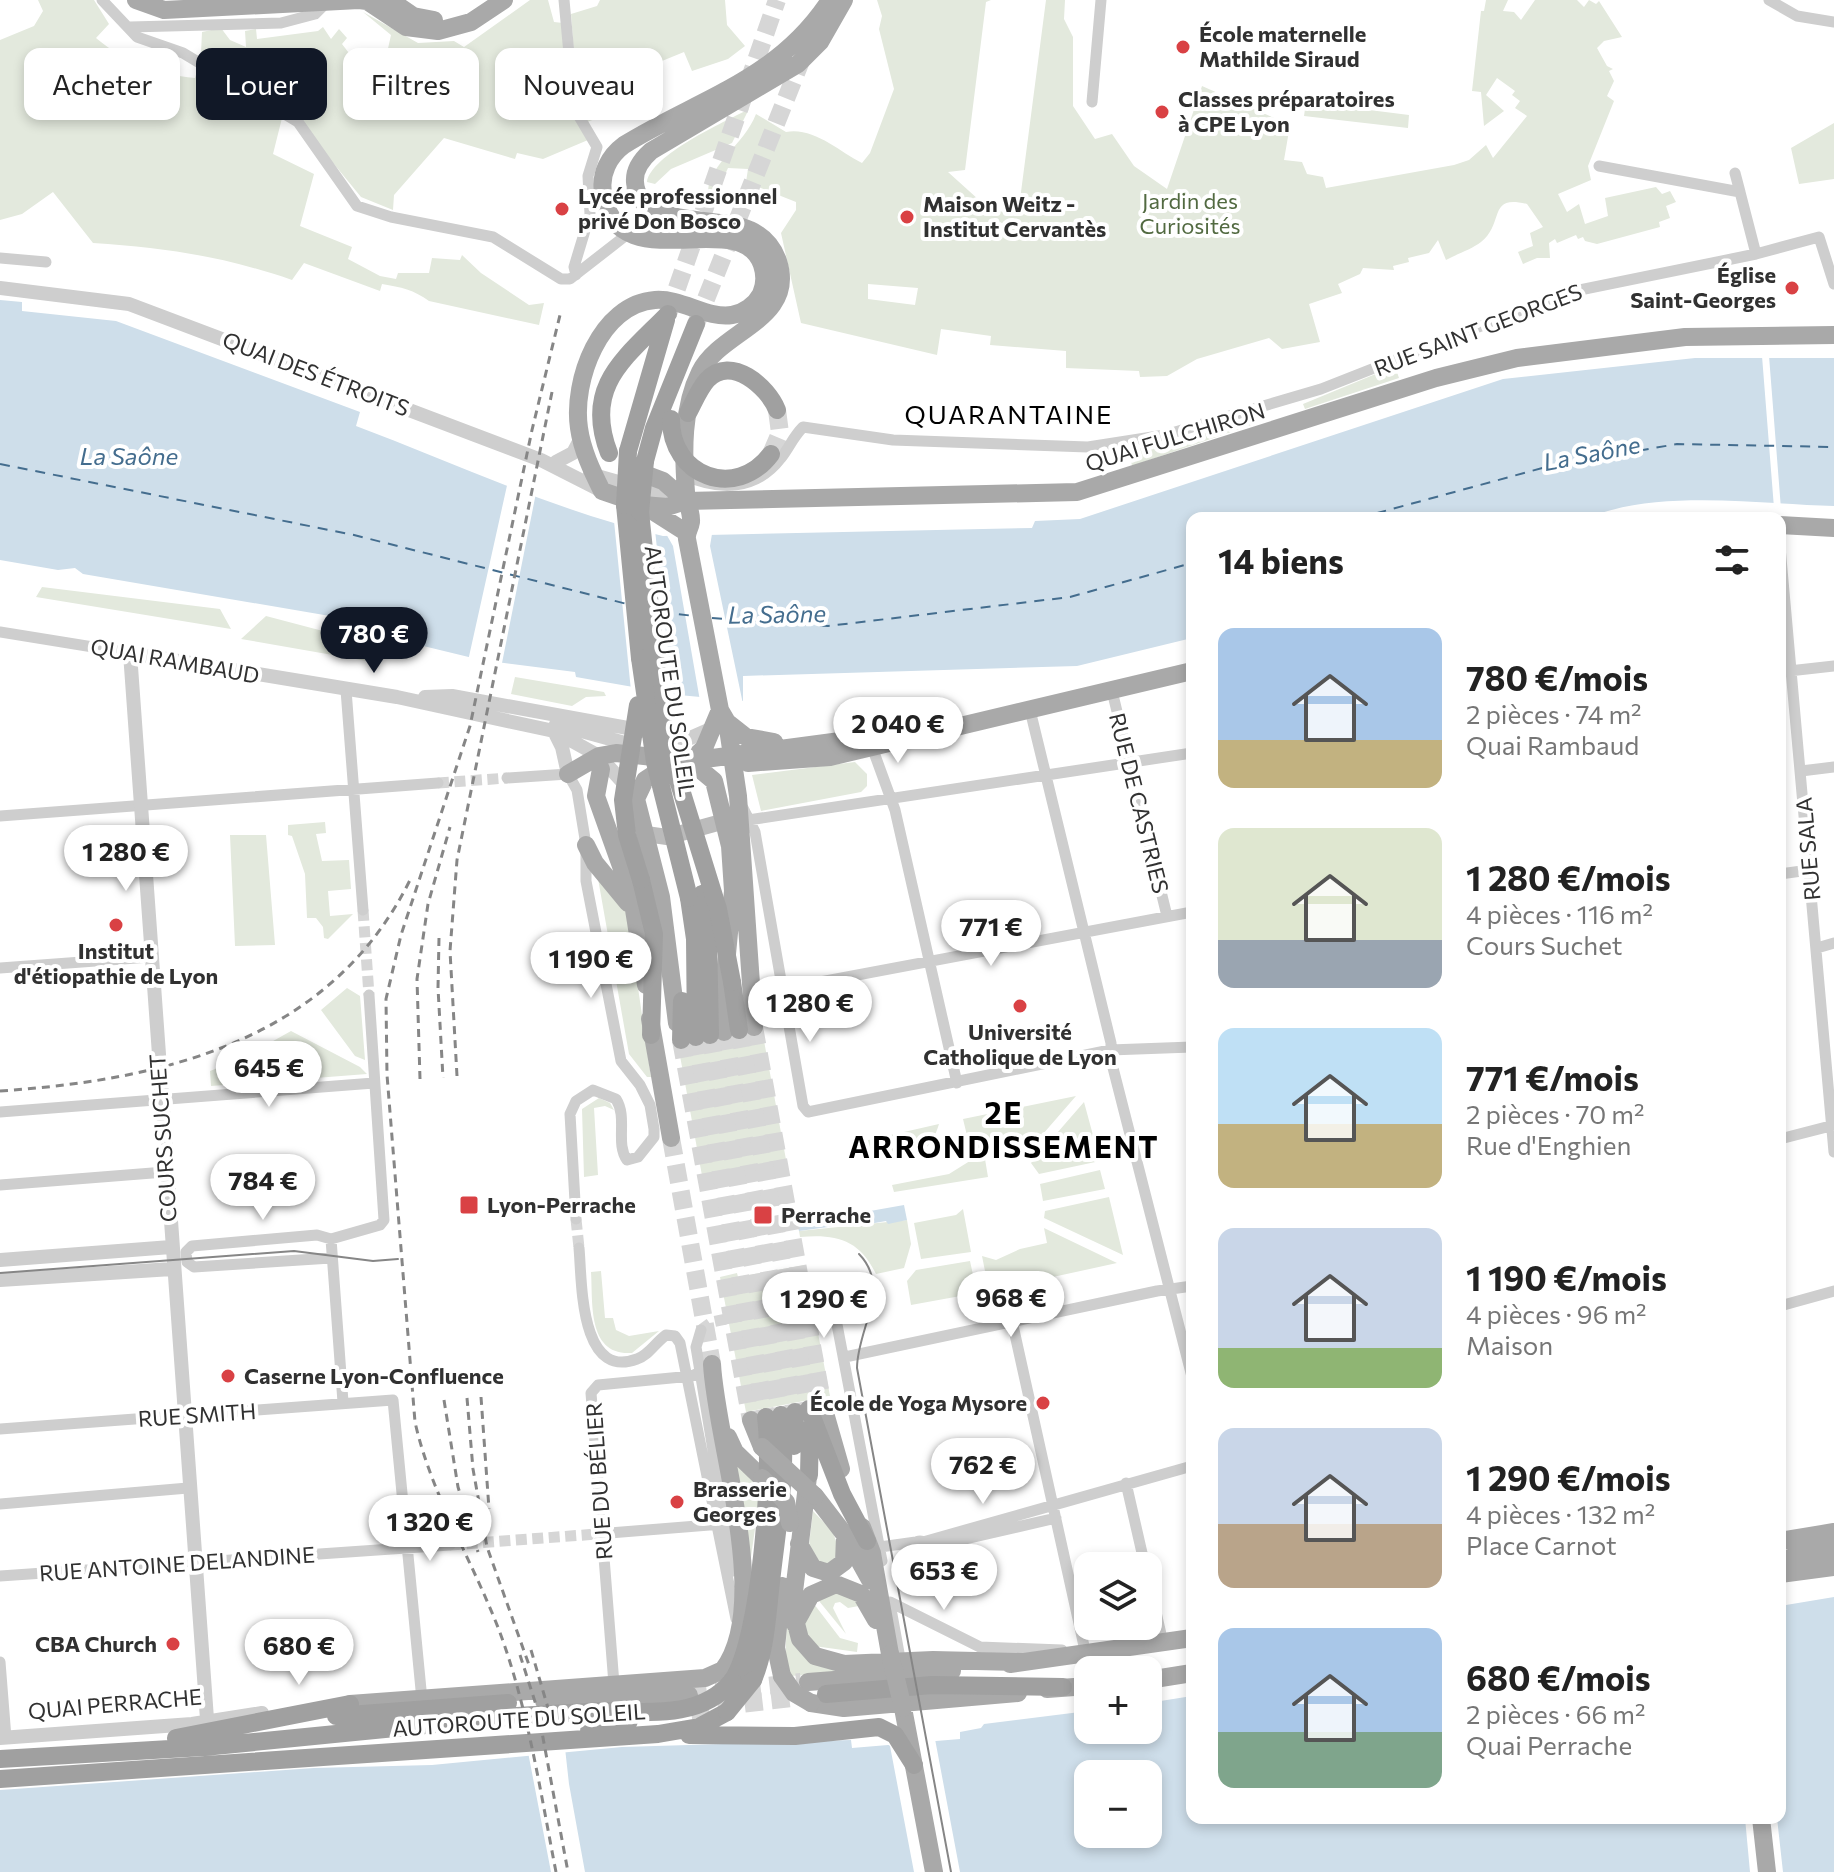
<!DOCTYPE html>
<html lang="fr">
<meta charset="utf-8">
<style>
:root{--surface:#fff;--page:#f6f6f6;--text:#222;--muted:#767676;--accent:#111827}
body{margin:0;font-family:Commissioner,sans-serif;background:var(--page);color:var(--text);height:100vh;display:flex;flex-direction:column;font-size:30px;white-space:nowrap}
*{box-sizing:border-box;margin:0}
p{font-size:26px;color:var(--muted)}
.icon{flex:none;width:44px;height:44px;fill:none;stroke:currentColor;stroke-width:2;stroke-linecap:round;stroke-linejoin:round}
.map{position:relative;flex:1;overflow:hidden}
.sheet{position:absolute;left:1186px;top:512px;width:600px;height:1312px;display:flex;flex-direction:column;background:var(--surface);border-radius:16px;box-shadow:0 4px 12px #0003}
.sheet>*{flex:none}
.hud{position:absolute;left:24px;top:48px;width:760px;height:72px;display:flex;gap:16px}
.controls{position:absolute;left:1074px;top:1552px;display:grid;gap:16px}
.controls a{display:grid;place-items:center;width:88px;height:88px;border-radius:16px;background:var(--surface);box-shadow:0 4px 12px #0003;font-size:40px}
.price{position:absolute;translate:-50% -68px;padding:0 18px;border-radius:28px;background:#fff;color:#222;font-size:26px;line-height:52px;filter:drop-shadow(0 2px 4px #0008)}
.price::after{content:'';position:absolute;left:50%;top:48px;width:24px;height:18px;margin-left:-12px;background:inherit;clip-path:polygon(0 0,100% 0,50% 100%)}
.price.on{background:var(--accent);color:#fff}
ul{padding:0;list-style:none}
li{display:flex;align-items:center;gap:24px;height:200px;padding:0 32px}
li span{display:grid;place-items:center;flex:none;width:224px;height:160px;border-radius:16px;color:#555}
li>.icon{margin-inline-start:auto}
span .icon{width:96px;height:96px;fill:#fffc;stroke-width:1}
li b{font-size:34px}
h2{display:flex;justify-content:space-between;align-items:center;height:96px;padding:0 32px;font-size:34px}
.chip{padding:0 28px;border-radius:16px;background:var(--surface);box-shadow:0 4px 12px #0003;font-size:28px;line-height:72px}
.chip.on{background:var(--accent);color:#fff}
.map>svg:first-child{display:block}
</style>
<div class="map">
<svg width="1834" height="1872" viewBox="0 0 1834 1872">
<rect width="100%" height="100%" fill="#fff"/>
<path fill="#e3e9dd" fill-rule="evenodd" d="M38,0H94L109,24L96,38C126,63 157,74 195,78L198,67L243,98L282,118L273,154L314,174L300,226L352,247L348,259L380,276L396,279L398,273H429L432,258L460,260L462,255L481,273L529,305L544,303L539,325L429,301C414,290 401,287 382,284L380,291L304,263L292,280C222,256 167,248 93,243L53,192L22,214L0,220V40L34,26L43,11Z
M530,0H548L554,22L563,23L568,105L588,140L543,159L517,153L515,159L444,138L394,195L393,210L361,197L289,109L202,60L212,57L201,53L202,32L221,28L230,40L246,47L245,31L256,29L257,39L318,31L323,27L331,39L339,29L347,38L342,44L355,61L366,56L374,65L387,53L391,35L363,12L418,43L454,41L464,47Z
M600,0H725L727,25L745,46L728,59L692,71L684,52L662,61L657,57L626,68L630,81L616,86L622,109L587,122L578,106L571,14L597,6Z
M877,0H991L986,2L965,170L948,172L989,209L1018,215L1046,0H1065L1064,19L1073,37V106L1095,139L1112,134L1134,166L1167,189L1202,86L1290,125L1284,160L1302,162L1307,174L1323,177L1326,188L1454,165L1469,160L1486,145L1493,158L1527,116L1515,108L1520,101L1512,95L1515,91L1497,78L1486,95L1504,111L1484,126L1481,92L1472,91L1481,11H1484L1486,0H1508L1503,11L1514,12L1521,20L1535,0H1577L1584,7L1589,0L1596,4L1599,1L1622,37L1604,41L1597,48L1607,66L1613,69L1609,71L1614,81L1607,96L1614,101L1588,166L1591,180L1558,194L1567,212L1579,204L1585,224L1608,216L1605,198L1656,187L1662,194L1670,191L1676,202L1666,206L1670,218L1659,222L1660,227L1597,244L1585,241L1583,237L1578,239L1576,235L1557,243L1555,239L1549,243L1550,258H1537L1523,264L1518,252L1533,246L1530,233L1543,227L1527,204C1487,194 1505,223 1481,242C1472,249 1457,254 1446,260L1438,240L1429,253L1408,258L1409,262L1393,266L1394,270L1363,268L1360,274L1338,284L1342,293L1309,304L1320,342L1282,349L1269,338L1197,359L1167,376L1140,377L1139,371L1066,368V351L990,345L991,336L941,329L937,355L801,323L781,233L796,210V202L746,182L748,169L728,168L716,194L708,191C710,163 744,145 756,114L786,132C814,127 838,151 862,163L870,153L894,89L879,29L882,16ZM868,284L918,288L915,305L868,299Z
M1306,102L1409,115L1408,128L1304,116Z
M749,109L732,143L671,169L655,184L647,182C651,155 724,122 749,109Z
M1834,123V179L1799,184L1791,148Z
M1395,366L1399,378L1305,409L1303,404Z
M1257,420V423L1132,466L1129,451Z
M42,587L220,609L231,629L36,597Z
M266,616L357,640L367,661L241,639Z
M515,677L604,692L606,696L586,697L572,706L511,694Z
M855,762L867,774V786L861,792L761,811L752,775Z
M325,822L326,833L316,834L322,861L349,860L351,889L328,891L330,916L353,914L328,939L324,938L323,927L316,918H307L305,874L292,836L288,835V825Z
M230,835H266L275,945L235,946Z
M597,873L626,905L651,1077H647L629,1054Z
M347,988L360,996L365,1060L355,1056L321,1010Z
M762,1030L787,1165L703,1181L678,1045Z
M291,1031L360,1067L367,1074L211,1086L210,1071L241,1059Z
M1076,1096L1023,1157L996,1148H970L963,1119Z
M599,1098L610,1103L614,1110L605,1106L594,1108L598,1175L584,1177L582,1109Z
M1084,1102L1100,1161L1039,1174L1031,1163Z
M939,1124C927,1166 889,1168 860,1142Z
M973,1159H985L988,1177L894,1192L892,1185L949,1174Z
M1100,1170L1105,1189L1043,1201L1040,1184Z
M1109,1197L1123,1255L1044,1218L1045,1211Z
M963,1209L971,1252L921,1259L914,1223L956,1215Z
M907,1220L911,1244L904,1268L876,1274C859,1239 836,1234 800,1237L799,1231Z
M1044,1228L1117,1263L989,1291L982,1256L996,1260L1020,1249L1047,1243Z
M970,1261L977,1293L911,1305L907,1281L916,1270Z
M805,1265L830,1396L746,1412L720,1277L737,1273L738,1277Z
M601,1271L605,1318H613L616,1330L629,1336L659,1331L632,1353C587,1356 593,1303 591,1272Z
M730,1456L761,1486L750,1564Z
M813,1511L833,1532L840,1554L823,1567L809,1545Z
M832,1589L864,1605L848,1608L840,1602L835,1603L833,1608L846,1634L819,1601L814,1604L840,1638L858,1643L857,1652L814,1646L804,1629L805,1610Z
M787,1620L835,1669L840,1673L790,1676L785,1664Z"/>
<path fill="#cedeea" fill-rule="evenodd" d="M0,300L22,302V311L116,321L360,412L356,426C457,464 558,512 663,536L1032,528L1035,521L1080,519L1503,379L1695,358H1834V506C1759,504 1657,489 1588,518H1192V638L1077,666L743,676V701L679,695L576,677L575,672L481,660L378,635L365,622L83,574L75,568L58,570L0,560Z
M904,1205L907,1220L888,1224L886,1221L858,1226L857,1223L799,1231L797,1224Z
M1834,1597V1872H0V1790L314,1768L432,1765L622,1747L851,1740L852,1748L960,1739V1732L981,1728L984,1724L1088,1711V1730H1148V1703L1192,1696V1818H1780V1606ZM1088,1774H1148V1834H1088Z"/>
<path fill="#fff" d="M1762,356H1769L1781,509L1774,508Z
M508,481L536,493L501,668L468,661Z
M614,521L655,530L673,698L631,691Z
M665,532L712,534L710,546L743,704L700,701L673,546Z
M936,1738L935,1739L960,1872H914L890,1746L886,1743Z
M565,1748L569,1784L585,1872H551L528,1752Z
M1745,1818H1777L1783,1872H1750Z"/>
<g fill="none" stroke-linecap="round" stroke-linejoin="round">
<path stroke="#446d8e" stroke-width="2" stroke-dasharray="10 8" stroke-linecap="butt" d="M0,464L354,535L627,604
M1359,518L1546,467L1677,444L1834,447
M661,612L694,616
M712,618L828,626L1070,597L1192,563"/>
<path stroke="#d6d6d6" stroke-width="11" stroke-dasharray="11 5.5" stroke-linecap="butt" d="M438,783L507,778
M363,910L369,995
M576,1219L579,1248
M701,1330L712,1322L811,1301L818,1302L835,1314
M450,1545L597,1534"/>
<path stroke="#d6d6d6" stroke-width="18" stroke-dasharray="18 9" stroke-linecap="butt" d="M754,1027L823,1406
M724,1032L795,1412
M681,1040L751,1420
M671,1138L712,1364
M689,1695L801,1682"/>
<path stroke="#d6d6d6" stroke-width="18" stroke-dasharray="18 9" stroke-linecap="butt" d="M668,314L777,0
M696,324L803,56
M771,454L780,433L777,410
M739,1030L809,1409
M710,1035L781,1415
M696,1037L766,1417
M691,1710L808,1696"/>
<path stroke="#cecece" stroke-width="11" d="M102,0L137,37L183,53L298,122L357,206L391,217L493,237L561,279H570L629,233
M564,0L574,108L597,147L588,176L590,214L574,267L576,275
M1769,0L1797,16L1834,22
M130,27L281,23L315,14L327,2
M1092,102L1101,0
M1599,166L1740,192L1756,254
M1735,173L1740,192
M0,258L46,262
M684,475C719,491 756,491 781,458C789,448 793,437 803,427L893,440L1088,447L1165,435L1321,389L1565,293L1756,254L1819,237L1834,284
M1780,547L1834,1152
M0,632L130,653
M1780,672L1834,666
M346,690L363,910
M1112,691L1167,916
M1030,710L1111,1043V1060L1192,1377
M872,747L895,810L957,1083
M1801,771L1834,767
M507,778L568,774L577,790L586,845V881L621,1061L640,1085L650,1105L654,1129V1137L638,1157L627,1160C615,1143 628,1118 616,1099L593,1090L576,1101L570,1114L576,1219
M743,808L755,832L803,1106L808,1112L1110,1050L1192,1047
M0,816L438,783
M742,821L1192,753
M1780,874L1809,870
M1817,948L1834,943
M0,968L150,957
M783,989L1192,912
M0,1112L374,1083
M1780,1139L1834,1125
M0,1185L165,1172
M331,1239L343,1402
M579,1248C582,1279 579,1381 637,1359C649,1355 655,1343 666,1335L675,1336L680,1343L736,1619
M331,1258L194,1267L187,1262L186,1252L192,1246L317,1235L331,1239L380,1225L384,1220L369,995
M1780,1306L1834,1291
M835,1314L882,1561
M1012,1321L1086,1655L1083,1654
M701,1330L696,1347L733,1571
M845,1357L1157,1291L1192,1286
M0,1429L393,1400L422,1700
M1126,1483L1145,1566
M0,1504L188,1488
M597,1534L722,1524
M914 1547a6 6 0 1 1 12 0a6 6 0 1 1-12 0Z
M923,1542L1192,1466
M880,1547L916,1542
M926,1548L1056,1518
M0,1576L450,1545
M1148,1577L1163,1643
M890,1602L980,1647L1062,1650
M891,1609L899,1653
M0,1662L6,1738
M614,1684L591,1393L598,1385L692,1376L702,1371"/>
<path stroke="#cecece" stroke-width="14" d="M0,288L129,304L541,460L602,491
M556,462L573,453L581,438
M590,474L686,501
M425,697L452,696L688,739L713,728
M556,724L625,743
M554,731L562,747L568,774
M0,1260L171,1247
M0,1280L172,1269
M207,1719L130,653L397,697L554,731L599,756L628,788
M0,1738L192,1724L262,1713"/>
<path stroke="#bbb" stroke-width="16" d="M646,834L667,837L725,821"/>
<path stroke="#a9a9a9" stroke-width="18" d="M136,0L164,10L359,0L367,1L406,27L438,31L471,22L504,0
M390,0L413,16L434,20
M631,469L663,481L686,501
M643,505L667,507L686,501L1077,492L1436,378L1517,358L1685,337L1834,335
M1780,525L1834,528
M687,533L643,505L602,491C592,471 582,450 579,428C572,381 600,304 655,300C682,298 707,319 732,315C744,313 755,305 761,294C765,285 765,274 762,265C741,203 615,284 603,192C600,174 609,156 624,145C700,98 778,80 830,0
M727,722L746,737L774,742
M690,761L714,781L730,846L733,891L723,996L724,1032
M690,761L704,748L720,710
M748,763L830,757L1192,671
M668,765L645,780L636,799L661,897L677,1023
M601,769L596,796L632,897L646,985
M568,774L599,756L616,753L690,761L863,738L872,747
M586,845L595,863L628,903
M650,1019L671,1138
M754,1027L738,796L727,722L720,710L687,539C686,532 690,529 691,522C692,513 686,501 686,492C683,453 682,408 700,372C721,330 797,320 778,261C773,247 763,236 750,230C720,215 637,229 635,182C634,169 642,159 651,151L798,64L820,42L844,0
M823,1406L841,1469
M751,1420L762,1447
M728,1437L735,1452L762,1478
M808,1477L792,1608L800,1639L815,1656L844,1664L933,1660L1022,1662
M815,1496L845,1535L870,1580
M862,1527L872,1553L890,1654
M1780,1541L1834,1532
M799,1544L813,1568L829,1573L844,1562L845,1537
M1780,1562L1797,1555L1834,1550
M1780,1574L1834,1567
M795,1624L811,1595L836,1584L861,1594L876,1620
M1010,1664L1192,1638
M782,1676L776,1648L782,1586
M1148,1680L1192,1673
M808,1682L952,1671
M1047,1689L1088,1686
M544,1701L689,1695
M811,1703L844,1708L1018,1693
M350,1704L705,1678L723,1670C773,1604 716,1443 712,1364
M903,1708L934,1872
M1761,1818L1767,1872"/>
<path stroke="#a0a0a0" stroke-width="18" d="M688,413C694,402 699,389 707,380C731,354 768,387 777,410
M628,451L666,320
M609,453C583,386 625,358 668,314
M645,461L654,428L696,324
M625,505L640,658
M640,512L661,711
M641,880L654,934L651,1035
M702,894L708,936L710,1035
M689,898L695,939L696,1037
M732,982L739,1030
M681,1040L682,1001
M809,1409L842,1494L867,1541
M794,1446L795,1412
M809,1475L810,1428
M753,1680C766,1649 767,1615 771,1582C777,1526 788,1471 781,1415
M732,1681C761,1640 773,1468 766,1417
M826,1694L932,1685L1063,1687
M336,1716L508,1703
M589,1731L629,1721
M689,1735L795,1736L879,1727L895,1735L914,1765
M176,1738L350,1704
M0,1759L204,1747L517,1716L603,1711
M0,1779L658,1734L699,1727L727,1712"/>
<path stroke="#868686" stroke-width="2" d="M859,1254C892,1288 857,1329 857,1368L951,1872
M0,1273L294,1251L373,1261L398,1259"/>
<path stroke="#868686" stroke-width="3" stroke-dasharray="8 6" stroke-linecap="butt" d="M439,938L438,988L443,1078
M457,1076L450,951L457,860L552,392
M420,1079L417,979L428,904L450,827
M0,1091C165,1080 332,1040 411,878
M481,1397L489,1509
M467,1398L473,1469L487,1547L529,1665
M444,1400L458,1487L478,1552
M531,1650L548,1708
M520,1655L538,1711L568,1872
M556,1872C540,1790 528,1708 499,1630C472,1560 431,1494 415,1422L387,1075L386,999L401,935L470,726L532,430L560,315"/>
<path stroke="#a9a9a9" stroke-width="18" d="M762,1447L815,1496
M762,1478L786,1502L790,1523
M890,1654L903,1708
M782,1676L794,1693L811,1703"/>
<path stroke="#a0a0a0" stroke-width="18" d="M671,419C670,476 736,501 771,454
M625,505L628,451
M640,512L645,461
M640,658L655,762L689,898
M638,705L623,800L627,835L641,880
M661,711L667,748
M665,738L718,909L732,982
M603,1711C648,1712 701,1719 732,1681
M727,1712L753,1680"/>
</g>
<g fill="#d94144" stroke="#fff" stroke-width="3">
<circle cx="1183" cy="47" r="8"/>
<circle cx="1162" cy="112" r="8"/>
<circle cx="562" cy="209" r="8"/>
<circle cx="907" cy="217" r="8"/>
<circle cx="1792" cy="288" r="8"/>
<circle cx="116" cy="925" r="8"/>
<circle cx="1020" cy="1006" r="8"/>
<rect x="459" y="1195" width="20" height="20" rx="4"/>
<rect x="753" y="1205" width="20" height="20" rx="4"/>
<circle cx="228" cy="1376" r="8"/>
<circle cx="1043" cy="1403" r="8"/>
<circle cx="677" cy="1502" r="8"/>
<circle cx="173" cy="1644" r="8"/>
</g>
<g text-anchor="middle" stroke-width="8" stroke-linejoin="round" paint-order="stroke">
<g font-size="22" font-weight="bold" fill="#313131" stroke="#fff" text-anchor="start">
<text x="1199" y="42">École maternelle<tspan x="1199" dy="25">Mathilde Siraud</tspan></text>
<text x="1178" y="107">Classes préparatoires<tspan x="1178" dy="25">à CPE Lyon</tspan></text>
<text x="578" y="204">Lycée professionnel<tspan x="578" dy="25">privé Don Bosco</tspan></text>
<text x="923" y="212">Maison Weitz -<tspan x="923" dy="25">Institut Cervantès</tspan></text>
<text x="1776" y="283" text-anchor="end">Église<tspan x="1776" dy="25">Saint-Georges</tspan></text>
<text x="116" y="959" text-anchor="middle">Institut<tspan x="116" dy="25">d'étiopathie de Lyon</tspan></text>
<text x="1020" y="1040" text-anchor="middle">Université<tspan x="1020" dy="25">Catholique de Lyon</tspan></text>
<text x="487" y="1213">Lyon-Perrache</text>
<text x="781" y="1223">Perrache</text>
<text x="244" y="1384">Caserne Lyon-Confluence</text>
<text x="1027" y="1411" text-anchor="end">École de Yoga Mysore</text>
<text x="693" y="1497">Brasserie<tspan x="693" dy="25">Georges</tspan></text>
<text x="157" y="1652" text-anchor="end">CBA Church</text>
</g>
<g font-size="22" fill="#526a41" stroke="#fff">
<text x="1190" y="209">Jardin des<tspan x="1190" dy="25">Curiosités</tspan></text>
</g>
<g font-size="22" fill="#313131" stroke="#fff">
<text transform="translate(1478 330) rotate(-21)" y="8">RUE SAINT GEORGES</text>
<text transform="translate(316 374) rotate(21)" y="8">QUAI DES ÉTROITS</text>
<text transform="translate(1175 437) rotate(-17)" y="8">QUAI FULCHIRON</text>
<text transform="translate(175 661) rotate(10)" y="8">QUAI RAMBAUD</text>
<text transform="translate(670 671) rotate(82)" y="8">AUTOROUTE DU SOLEIL</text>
<text transform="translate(1139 803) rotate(76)" y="8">RUE DE CASTRIES</text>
<text transform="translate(1808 849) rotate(-95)" y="8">RUE SALA</text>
<text transform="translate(163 1138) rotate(-94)" y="8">COURS SUCHET</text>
<text transform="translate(197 1415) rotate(-4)" y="8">RUE SMITH</text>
<text transform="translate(599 1481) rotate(-94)" y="8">RUE DU BÉLIER</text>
<text transform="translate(177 1564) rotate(-4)" y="8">RUE ANTOINE DELANDINE</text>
<text transform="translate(115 1704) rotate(-5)" y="8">QUAI PERRACHE</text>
<text transform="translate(519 1720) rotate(-4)" y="8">AUTOROUTE DU SOLEIL</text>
</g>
<g font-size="24" font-style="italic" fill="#446d8e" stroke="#fff">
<text transform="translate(1592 454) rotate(-11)" y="8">La Saône</text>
<text x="129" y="465">La Saône</text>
<text transform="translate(777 615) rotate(-1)" y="8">La Saône</text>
</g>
<g font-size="26" letter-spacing="2" fill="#000" stroke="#fff">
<text x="1009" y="424">QUARANTAINE</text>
</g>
<g font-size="30" font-weight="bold" letter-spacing="2" fill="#000" stroke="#fff">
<text x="1004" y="1124">2E<tspan x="1004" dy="34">ARRONDISSEMENT</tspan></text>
</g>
</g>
</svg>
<div class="controls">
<a><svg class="icon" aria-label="layers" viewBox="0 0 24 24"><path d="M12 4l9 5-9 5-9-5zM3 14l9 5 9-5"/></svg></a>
<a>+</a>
<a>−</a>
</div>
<b class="price on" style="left:374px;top:675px">780 €</b>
<b class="price" style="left:898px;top:765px">2 040 €</b>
<b class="price" style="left:126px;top:893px">1 280 €</b>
<b class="price" style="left:991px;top:968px">771 €</b>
<b class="price" style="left:591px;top:1000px">1 190 €</b>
<b class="price" style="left:810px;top:1044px">1 280 €</b>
<b class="price" style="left:269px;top:1109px">645 €</b>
<b class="price" style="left:263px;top:1222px">784 €</b>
<b class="price" style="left:1011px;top:1339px">968 €</b>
<b class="price" style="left:824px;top:1340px">1 290 €</b>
<b class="price" style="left:983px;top:1506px">762 €</b>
<b class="price" style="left:430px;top:1563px">1 320 €</b>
<b class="price" style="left:944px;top:1612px">653 €</b>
<b class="price" style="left:299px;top:1687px">680 €</b>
<div class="hud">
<a class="chip">Acheter</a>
<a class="chip on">Louer</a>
<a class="chip">Filtres</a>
<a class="chip">Nouveau</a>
</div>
<section class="sheet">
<h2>14 biens<svg class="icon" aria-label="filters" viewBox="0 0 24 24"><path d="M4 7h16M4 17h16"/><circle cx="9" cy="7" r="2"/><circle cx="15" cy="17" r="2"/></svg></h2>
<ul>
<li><span style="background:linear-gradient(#a9c7e8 70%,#c2b280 0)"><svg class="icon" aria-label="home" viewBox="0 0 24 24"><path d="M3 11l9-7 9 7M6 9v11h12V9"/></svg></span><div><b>780 €/mois</b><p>2 pièces · 74 m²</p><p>Quai Rambaud</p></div></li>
<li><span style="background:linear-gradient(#dfe7d0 70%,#9aa5b1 0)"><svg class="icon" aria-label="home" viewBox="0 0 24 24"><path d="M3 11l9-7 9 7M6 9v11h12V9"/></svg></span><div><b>1 280 €/mois</b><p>4 pièces · 116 m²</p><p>Cours Suchet</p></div></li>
<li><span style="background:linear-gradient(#bfe0f5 60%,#c2b280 0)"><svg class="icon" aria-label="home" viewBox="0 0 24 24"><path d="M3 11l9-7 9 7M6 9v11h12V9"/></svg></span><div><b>771 €/mois</b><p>2 pièces · 70 m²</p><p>Rue d'Enghien</p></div></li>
<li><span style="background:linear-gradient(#c9d6e8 75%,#8fb573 0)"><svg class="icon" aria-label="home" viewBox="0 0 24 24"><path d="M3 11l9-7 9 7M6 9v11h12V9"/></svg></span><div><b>1 190 €/mois</b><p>4 pièces · 96 m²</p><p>Maison</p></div></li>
<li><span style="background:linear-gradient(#c9d6e8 60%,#b9a48a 0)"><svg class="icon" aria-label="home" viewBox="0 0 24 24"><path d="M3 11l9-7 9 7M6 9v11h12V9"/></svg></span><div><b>1 290 €/mois</b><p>4 pièces · 132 m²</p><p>Place Carnot</p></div></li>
<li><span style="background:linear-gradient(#a9c7e8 65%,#7fa58c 0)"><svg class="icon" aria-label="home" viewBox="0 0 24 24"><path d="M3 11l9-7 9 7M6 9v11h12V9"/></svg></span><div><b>680 €/mois</b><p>2 pièces · 66 m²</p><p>Quai Perrache</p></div></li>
</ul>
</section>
</div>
